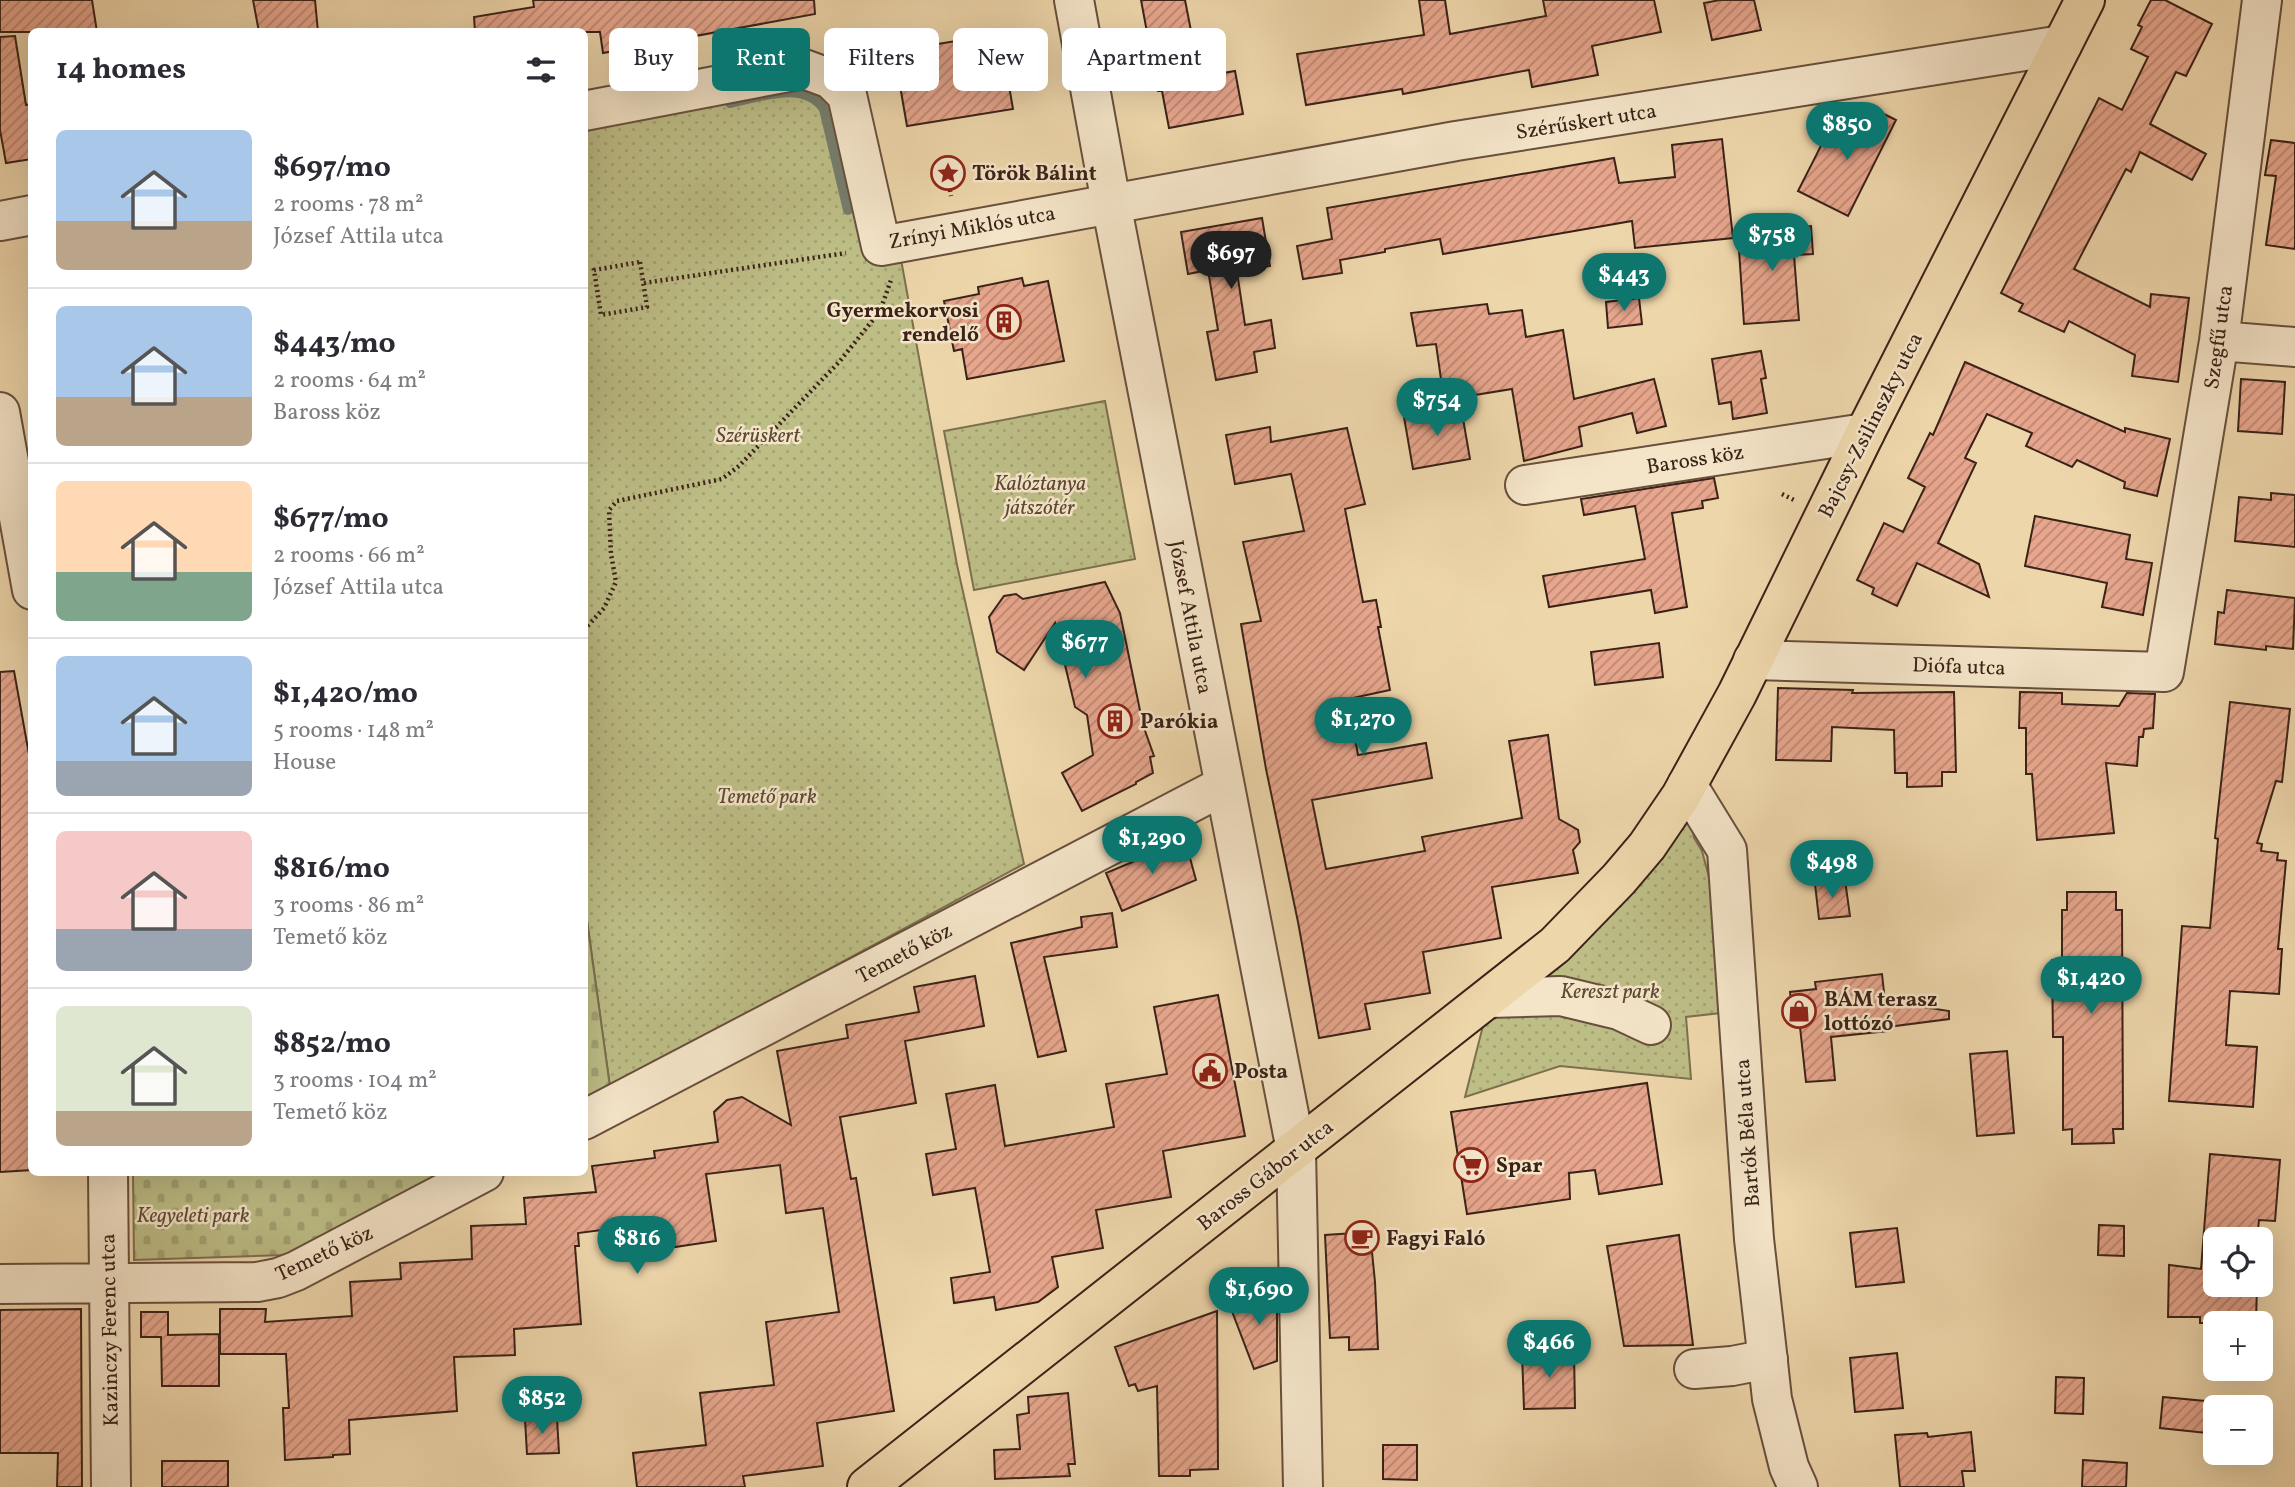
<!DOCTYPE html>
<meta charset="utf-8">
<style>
:root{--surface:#fff;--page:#f7f7f7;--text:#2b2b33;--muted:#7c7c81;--line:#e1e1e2;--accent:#0f766e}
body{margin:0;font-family:Vollkorn,serif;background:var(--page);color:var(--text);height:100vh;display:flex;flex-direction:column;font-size:26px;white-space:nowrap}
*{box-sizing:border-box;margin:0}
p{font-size:23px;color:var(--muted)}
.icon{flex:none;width:38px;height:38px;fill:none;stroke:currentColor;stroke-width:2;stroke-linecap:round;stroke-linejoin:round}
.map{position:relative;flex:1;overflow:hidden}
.drawer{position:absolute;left:28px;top:28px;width:560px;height:1148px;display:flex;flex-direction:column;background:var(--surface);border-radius:10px;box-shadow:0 7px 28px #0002}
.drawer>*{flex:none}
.top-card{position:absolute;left:609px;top:28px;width:665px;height:63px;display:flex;gap:14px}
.buttons{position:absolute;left:2203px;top:1227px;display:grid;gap:14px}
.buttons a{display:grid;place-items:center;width:70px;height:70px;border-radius:10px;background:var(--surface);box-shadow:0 7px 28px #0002;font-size:35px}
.price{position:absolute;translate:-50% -60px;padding:0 16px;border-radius:24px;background:var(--accent);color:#fff;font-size:23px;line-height:46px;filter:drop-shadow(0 2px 4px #0008)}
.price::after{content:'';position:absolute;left:50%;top:42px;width:21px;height:16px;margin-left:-10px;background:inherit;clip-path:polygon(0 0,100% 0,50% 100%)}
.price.active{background:#222;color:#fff}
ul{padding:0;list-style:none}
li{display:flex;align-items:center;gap:21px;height:175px;padding:0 28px}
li+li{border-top:2px solid var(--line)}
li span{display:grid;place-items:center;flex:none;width:196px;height:140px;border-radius:10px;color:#555}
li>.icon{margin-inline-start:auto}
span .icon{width:84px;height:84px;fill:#fffc;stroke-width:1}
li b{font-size:30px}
h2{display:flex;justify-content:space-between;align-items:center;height:84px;padding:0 28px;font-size:30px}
.chip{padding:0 24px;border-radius:10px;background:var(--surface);box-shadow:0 7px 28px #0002;font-size:24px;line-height:63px}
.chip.active{background:var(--accent);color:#fff}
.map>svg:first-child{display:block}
</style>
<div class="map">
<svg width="2295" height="1487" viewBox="0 0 2295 1487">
<defs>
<pattern id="green-dots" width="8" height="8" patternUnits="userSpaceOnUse" patternTransform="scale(1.75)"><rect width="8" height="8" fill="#bdbd86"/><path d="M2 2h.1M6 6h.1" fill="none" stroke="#a3a273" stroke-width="1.8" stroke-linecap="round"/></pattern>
<pattern id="cemetery-stones" width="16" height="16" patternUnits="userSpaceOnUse" patternTransform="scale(1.75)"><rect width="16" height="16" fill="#bdbd86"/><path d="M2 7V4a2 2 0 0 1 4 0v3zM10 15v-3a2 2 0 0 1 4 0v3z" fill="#a3a273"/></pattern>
<pattern id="building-hatch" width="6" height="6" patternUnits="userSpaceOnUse" patternTransform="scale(1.75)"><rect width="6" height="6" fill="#e7a68d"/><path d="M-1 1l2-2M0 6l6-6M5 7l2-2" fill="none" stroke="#bc8772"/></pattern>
</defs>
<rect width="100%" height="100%" fill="#eed6ab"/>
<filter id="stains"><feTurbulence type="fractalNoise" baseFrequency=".00286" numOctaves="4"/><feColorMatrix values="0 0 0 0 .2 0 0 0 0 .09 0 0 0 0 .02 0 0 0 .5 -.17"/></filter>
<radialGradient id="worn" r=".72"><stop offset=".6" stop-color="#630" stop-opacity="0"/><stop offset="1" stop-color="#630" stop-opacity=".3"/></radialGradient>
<path fill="url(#green-dots)" stroke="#7c704f" stroke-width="2" d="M800,82L823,90L837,109L866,260L900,254L957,565L1024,864L610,1087L584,899V122Z
M1105,401L1135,559L974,590L944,431Z
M1687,785L1694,838L1702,851L1736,978L1738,1011L1686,1017L1691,1079L1560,1066L1465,1097L1490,998Z"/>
<path fill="url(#cemetery-stones)" stroke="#7c704f" stroke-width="2" d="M584,899L610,1087L584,1100Z
M133,1173H446L287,1255L134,1260Z"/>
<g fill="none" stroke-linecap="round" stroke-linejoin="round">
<path stroke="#757d6c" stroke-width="10" d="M730,103C760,97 804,79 824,109L848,210"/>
</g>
<path fill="url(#building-hatch)" stroke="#3b2218" stroke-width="2" d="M0,0H92L97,32H0Z
M253,0H315L318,32H259Z
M533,0H814L815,14L603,53L600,32H475L474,17L534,7Z
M1141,0H1185L1200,77L1235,71L1243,114L1169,128L1162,91H1158Z
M1419,0H1445L1450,34L1546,16L1543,0H1654L1661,32L1592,46L1598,75L1532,87L1529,70L1403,94L1402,89L1306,105L1297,54L1424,35Z
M1720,0H1754L1761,30L1712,40L1704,3Z
M2151,0H2165L2212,24L2186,76L2176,72L2150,124L2206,154L2192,180L2140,152L2131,172L2126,169L2074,269L2150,307L2151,294L2189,298L2178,382L2132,376L2135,355L2069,321L2064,332L2019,311L2023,304L2001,293L2099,98L2122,110L2148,57L2131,49L2142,27L2138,25Z
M1000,34L1013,109L907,126L894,51Z
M15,36L26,105L32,104V159L6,163L0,130V37Z
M1868,106L1896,120L1848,216L1798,191L1831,126L1853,136Z
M1722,139L1733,238L1635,248L1632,221L1443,254L1440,239L1385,249V252L1340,260L1342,273L1303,279L1297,246L1332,239L1327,208L1614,158L1619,183L1675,177L1672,145Z
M2271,140L2295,143V249L2266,245L2276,176L2265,175Z
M1262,218L1270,266L1237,272L1245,325L1271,320L1275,348L1254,352L1257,372L1216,380L1207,332L1218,330L1208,270L1188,274L1181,232Z
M1811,226L1813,254L1794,255L1799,320L1744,324L1738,235Z
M1022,278L1024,286L1048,281L1064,361L967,379L962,349L954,351L944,301L979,294L978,287Z
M1639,298L1642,324L1608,328L1606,302Z
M1487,304L1489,314L1522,310L1526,337L1563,330L1574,399L1654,379L1666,426L1637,433L1632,413L1579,427L1582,446L1524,461L1512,389L1444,400L1436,344L1417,346L1411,313Z
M1761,351L1766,378L1761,379L1767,413L1733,419L1731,402L1719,404L1712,359Z
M1965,362L2125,432V428L2170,439L2157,496L2124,488L2125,482L2077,460L2072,467L2026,446L2032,433L1987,414L1965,458L1976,463L1938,543L1979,564L1989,597L1917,563L1897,606L1872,594L1874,588L1857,580L1884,523L1903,532L1925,487L1908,478L1930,433L1933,435Z
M2241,379L2285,382L2282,434L2238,431Z
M1461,407L1470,459L1413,469L1404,417Z
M1270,427L1271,442L1347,428L1365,504L1345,509L1363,602L1376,600L1381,627H1378L1390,690L1348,699L1358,755L1426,743L1432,778L1312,800L1326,869L1425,851L1422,837L1522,818L1509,741L1548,735L1559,819L1578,830L1580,842L1573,850L1578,873L1492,887L1501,938L1423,952L1430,993L1365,1004L1370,1029L1319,1038L1298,922L1266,769L1241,624L1261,621L1243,542L1304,531L1291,474L1235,484L1226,435Z
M1714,478L1718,498L1702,501L1703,508L1672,513L1687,607L1655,613L1651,590L1549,607L1543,576L1645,559L1635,506L1584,515L1581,499Z
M2271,493L2295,495V547L2235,541L2239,497L2271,500Z
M2035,516L2130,535L2126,559L2152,563L2143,615L2102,607L2107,583L2025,566Z
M1105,582L1120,613L1143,725L1154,756L1150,757L1153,773L1136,782V784L1082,811L1062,773L1093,755L1087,715L1075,707L1055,623L1024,670L997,652L989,617L1004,596L1016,594L1023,599Z
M2227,590L2295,598L2293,649L2266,646V650L2215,644L2218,612L2224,613Z
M1659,643L1663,677L1595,685L1591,652Z
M14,671L32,771V1170L0,1172V672Z
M1778,688L1853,690L1852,693L1954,692L1956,772H1942V786L1907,787V773H1895L1894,730L1832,727L1831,761L1776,760Z
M2020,692L2062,693V704L2119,706L2127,693L2155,694L2153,728L2144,729L2143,737H2139L2137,766L2106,763L2114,833L2037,840L2032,774H2026V728H2019Z
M2230,702L2290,709L2282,782L2276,781L2257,843L2262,844L2261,851L2278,853L2277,860L2286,861L2278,949H2282L2279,994L2230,991L2226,1045L2257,1047L2253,1107L2169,1101L2182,926L2210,928L2218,839L2215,838Z
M1185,840L1196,880L1122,911L1106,873Z
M1845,880L1850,916L1819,919L1815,884Z
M2067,892H2116V910H2122L2123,1129H2113L2114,1143L2072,1144V1129L2063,1130V1037H2053L2052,960H2062V910H2067Z
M1112,913L1117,947L1044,957L1066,1051L1038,1057L1011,943L1082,927L1081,917Z
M1882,974L1885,1001L1949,1011V1019L1888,1027V1031L1831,1037L1835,1080L1806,1082L1800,1027H1794L1790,992L1816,989L1815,982Z
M975,976L984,1026L905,1041L916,1103L840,1117L851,1179L856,1178L894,1411L817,1423L823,1466L743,1476L745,1487H637L633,1453L706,1445L700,1393L774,1385L766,1322L839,1312L823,1208L786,1213L780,1165L706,1174L716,1241L668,1248L664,1222L578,1233L579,1246H575L581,1324L514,1329L515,1355L454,1357L457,1411L349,1420L350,1454L333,1455V1457L285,1460L283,1408H289L286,1354H220V1309H266L265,1322L352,1316L350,1282L401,1279L400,1263L472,1259L471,1226L526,1224L524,1198L596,1192L592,1166L655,1158L654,1151L718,1142L714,1112L727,1100L742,1097L791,1125L777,1051L848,1038L846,1025L919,1012L914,987Z
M1218,995L1245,1136L1163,1151L1171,1197L1096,1210L1103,1248L1052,1257L1058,1287L1038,1302L996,1310L994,1297L954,1303L951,1278L990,1272L975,1188L933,1195L926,1154L956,1149L946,1094L995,1085L1005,1146L1114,1127L1106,1084L1167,1074L1154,1007Z
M2007,1051L2014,1133L1977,1136L1970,1054Z
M1647,1083L1662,1184L1599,1194L1595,1170L1569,1173L1570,1199L1467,1214L1451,1112Z
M2210,1154L2280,1160L2275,1221L2259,1220L2257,1239H2216V1284H2257L2256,1323H2200V1317H2168L2169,1265L2201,1269Z
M2099,1225L2124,1226V1256L2098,1255Z
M1897,1228L1904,1282L1856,1287L1850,1233Z
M1370,1232L1375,1282L1378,1349L1349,1350V1337L1330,1338L1325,1235Z
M1679,1235L1693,1345L1624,1346L1607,1246Z
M1277,1289V1361L1254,1369L1230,1306Z
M81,1309L82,1487H57L58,1453H0V1310Z
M1217,1311L1218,1469L1190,1470V1476H1159L1157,1386L1138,1391L1135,1384L1129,1386L1115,1347Z
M141,1312H168V1335L219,1334V1386H162L161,1337H141Z
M1574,1352L1575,1408L1524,1409L1522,1353Z
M1897,1353L1903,1408L1855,1412L1850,1358Z
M2056,1377L2084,1378L2083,1414L2055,1413Z
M1068,1393L1075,1464H1068L1070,1476L995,1479L994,1450L1020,1449L1017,1415L1029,1413L1028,1397Z
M2163,1397L2216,1402V1434L2160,1428Z
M557,1418L559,1453L527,1454L525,1419Z
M1971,1432L1975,1471H1962L1964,1487H1900L1895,1435L1927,1433L1928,1437Z
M1383,1445H1417V1480L1383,1479Z
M2083,1460L2127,1463L2126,1487H2082Z
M162,1461H228V1487H162Z"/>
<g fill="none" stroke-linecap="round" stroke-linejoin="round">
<g stroke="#684f3d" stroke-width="42">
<path id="minor" d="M1074,0L1111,203L1296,1150L1303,1487
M584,111L804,69L831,79L847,95L881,246L1456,141L2062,45
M0,221L32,215
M2219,341L2295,347
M0,412L32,590
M1525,485L1865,433
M1753,660L2164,672L2219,341L2262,0
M1687,785L1727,850L1754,1239L1767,1353L1772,1399L1789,1467L1798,1487
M1490,998L1561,996L1619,1010L1651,1025
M584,1120L1223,786
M108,1172L111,1487
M0,1284L257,1282L278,1278L296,1271L484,1172
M1694,1369L1732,1366L1768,1359"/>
</g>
<g stroke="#3b2218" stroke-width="42">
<path id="major" d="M867,1487L1555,945L1619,879L1647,846L1681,796L1737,694L1865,433L2085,0"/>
</g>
<path stroke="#3b2218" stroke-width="4.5" stroke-dasharray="2 3.5" stroke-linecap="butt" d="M948,179L951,196
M640,262L647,307L601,315L594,270Z
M644,283L846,253
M1782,494L1794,500
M584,630L604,608L616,582L611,554L609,510L617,501L722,479L739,466L840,361L880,311L891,280"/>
<use href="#minor" stroke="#f4e4c8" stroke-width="38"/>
<use href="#major" stroke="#eed6ab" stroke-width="38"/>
</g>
<defs>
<g id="sight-ring" transform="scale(1.75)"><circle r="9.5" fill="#f4e4c8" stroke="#8f2418" stroke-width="1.5"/><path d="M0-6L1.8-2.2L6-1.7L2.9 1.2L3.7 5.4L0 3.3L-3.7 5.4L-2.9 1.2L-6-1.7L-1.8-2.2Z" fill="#8f2418"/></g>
<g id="building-ring" transform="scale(1.75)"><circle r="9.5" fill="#f4e4c8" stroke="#8f2418" stroke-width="1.5"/><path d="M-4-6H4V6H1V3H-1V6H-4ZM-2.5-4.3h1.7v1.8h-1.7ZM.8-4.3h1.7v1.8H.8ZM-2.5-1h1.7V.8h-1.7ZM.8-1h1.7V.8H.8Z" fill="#8f2418"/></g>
<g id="shop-ring" transform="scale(1.75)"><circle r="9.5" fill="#f4e4c8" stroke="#8f2418" stroke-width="1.5"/><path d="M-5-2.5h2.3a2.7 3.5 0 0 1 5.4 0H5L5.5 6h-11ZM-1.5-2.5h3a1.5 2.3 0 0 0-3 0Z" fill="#8f2418"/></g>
<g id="civic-ring" transform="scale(1.75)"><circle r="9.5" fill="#f4e4c8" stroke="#8f2418" stroke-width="1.5"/><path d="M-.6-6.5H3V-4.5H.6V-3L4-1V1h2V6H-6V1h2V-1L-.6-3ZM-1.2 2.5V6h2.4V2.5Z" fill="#8f2418"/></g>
<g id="supermarket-ring" transform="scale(1.75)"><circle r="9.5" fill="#f4e4c8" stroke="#8f2418" stroke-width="1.5"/><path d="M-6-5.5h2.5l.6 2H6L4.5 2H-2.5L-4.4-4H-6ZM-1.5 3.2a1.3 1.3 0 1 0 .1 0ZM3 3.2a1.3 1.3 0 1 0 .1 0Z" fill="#8f2418"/></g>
<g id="cafe-ring" transform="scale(1.75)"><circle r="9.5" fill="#f4e4c8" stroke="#8f2418" stroke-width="1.5"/><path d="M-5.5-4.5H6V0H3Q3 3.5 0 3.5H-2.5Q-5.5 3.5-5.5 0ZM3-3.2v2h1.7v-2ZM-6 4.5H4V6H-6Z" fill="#8f2418"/></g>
</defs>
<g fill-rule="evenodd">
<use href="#sight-ring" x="948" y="173"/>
<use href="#building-ring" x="1004" y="322"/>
<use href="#building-ring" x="1115" y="721"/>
<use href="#shop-ring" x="1799" y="1011"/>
<use href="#civic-ring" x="1210" y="1071"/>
<use href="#supermarket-ring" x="1471" y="1165"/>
<use href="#cafe-ring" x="1362" y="1238"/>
</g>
<g text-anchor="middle" stroke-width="5" stroke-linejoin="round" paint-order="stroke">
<g font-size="21" fill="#3b2218" stroke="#f4e4c8">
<text transform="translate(1586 121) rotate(-9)" y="7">Szérűskert utca</text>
<text transform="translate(972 227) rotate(-10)" y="7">Zrínyi Miklós utca</text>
<text transform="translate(2218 337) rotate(-82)" y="7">Szegfű utca</text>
<text transform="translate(1870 425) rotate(-63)" y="7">Bajcsy-Zsilinszky utca</text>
<text transform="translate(1695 459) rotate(-9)" y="7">Baross köz</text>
<text transform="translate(1191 617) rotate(79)" y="7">József Attila utca</text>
<text transform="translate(1959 666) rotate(2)" y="7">Diófa utca</text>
<text transform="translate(904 953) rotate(-28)" y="7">Temető köz</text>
<text transform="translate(1747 1133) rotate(-94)" y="7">Bartók Béla utca</text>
<text transform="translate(1265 1175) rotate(-38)" y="7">Baross Gábor utca</text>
<text transform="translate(324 1253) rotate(-25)" y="7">Temető köz</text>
<text transform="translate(109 1330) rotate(-91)" y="7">Kazinczy Ferenc utca</text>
</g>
<g font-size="21" font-weight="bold" fill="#3b2218" stroke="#f4e4c8" text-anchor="start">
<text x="972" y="180">Török Bálint</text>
<text x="979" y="317" text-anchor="end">Gyermekorvosi<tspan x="979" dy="24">rendelő</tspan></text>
<text x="1140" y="728">Parókia</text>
<text x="1824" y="1006">BÁM terasz<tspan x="1824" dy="24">lottózó</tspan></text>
<text x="1234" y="1078">Posta</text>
<text x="1496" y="1172">Spar</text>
<text x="1386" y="1245">Fagyi Faló</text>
</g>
<g font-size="21" font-style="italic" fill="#5c4934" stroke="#f4e4c8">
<text x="758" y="442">Szérüskert</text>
<text x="1040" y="490">Kalóztanya<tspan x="1040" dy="24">játszótér</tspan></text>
<text x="767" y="803">Temető park</text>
<text x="1610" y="998">Kereszt park</text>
<text x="193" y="1222">Kegyeleti park</text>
</g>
</g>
<rect width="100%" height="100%" filter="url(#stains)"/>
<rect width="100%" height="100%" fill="url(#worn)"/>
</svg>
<div class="buttons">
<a><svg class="icon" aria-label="locate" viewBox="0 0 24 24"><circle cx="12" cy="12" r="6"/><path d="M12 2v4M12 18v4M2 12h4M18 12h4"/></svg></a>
<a>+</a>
<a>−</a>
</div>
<b class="price" style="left:1847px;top:162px">$850</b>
<b class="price" style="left:1772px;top:273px">$758</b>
<b class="price active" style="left:1231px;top:291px">$697</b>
<b class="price" style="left:1624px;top:313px">$443</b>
<b class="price" style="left:1437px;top:438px">$754</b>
<b class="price" style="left:1085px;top:680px">$677</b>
<b class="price" style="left:1363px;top:757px">$1,270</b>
<b class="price" style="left:1152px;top:876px">$1,290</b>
<b class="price" style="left:1832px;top:900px">$498</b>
<b class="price" style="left:2091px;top:1016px">$1,420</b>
<b class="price" style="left:637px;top:1276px">$816</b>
<b class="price" style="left:1259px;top:1327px">$1,690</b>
<b class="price" style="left:1549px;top:1380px">$466</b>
<b class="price" style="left:542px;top:1436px">$852</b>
<div class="top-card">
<a class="chip">Buy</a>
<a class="chip active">Rent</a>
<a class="chip">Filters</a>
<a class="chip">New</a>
<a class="chip">Apartment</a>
</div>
<section class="drawer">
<h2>14 homes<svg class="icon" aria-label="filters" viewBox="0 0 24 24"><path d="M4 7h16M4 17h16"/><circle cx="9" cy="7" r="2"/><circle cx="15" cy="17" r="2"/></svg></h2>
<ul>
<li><span style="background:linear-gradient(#a9c7e8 65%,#b9a48a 0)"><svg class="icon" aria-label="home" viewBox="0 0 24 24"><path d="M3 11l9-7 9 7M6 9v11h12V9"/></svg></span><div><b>$697/mo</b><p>2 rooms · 78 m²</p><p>József Attila utca</p></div></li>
<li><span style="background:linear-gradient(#a9c7e8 65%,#b9a48a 0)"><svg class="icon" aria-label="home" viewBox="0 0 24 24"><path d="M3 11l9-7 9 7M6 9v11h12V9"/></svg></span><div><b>$443/mo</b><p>2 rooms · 64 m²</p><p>Baross köz</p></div></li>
<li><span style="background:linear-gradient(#ffd9b3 65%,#7fa58c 0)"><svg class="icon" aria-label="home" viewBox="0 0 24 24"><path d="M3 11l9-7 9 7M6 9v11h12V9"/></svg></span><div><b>$677/mo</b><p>2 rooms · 66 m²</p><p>József Attila utca</p></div></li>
<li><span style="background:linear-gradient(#a9c7e8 75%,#9aa5b1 0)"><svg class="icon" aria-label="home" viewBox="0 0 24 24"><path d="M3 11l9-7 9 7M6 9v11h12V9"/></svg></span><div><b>$1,420/mo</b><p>5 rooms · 148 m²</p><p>House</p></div></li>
<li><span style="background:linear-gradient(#f6c9c9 70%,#9aa5b1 0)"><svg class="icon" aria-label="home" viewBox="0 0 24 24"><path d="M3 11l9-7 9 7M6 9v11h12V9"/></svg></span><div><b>$816/mo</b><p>3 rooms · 86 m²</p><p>Temető köz</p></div></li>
<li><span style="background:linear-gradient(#dfe7d0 75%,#b9a48a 0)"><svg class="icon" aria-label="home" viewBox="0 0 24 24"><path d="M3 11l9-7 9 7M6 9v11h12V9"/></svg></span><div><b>$852/mo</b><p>3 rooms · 104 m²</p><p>Temető köz</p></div></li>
</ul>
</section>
</div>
